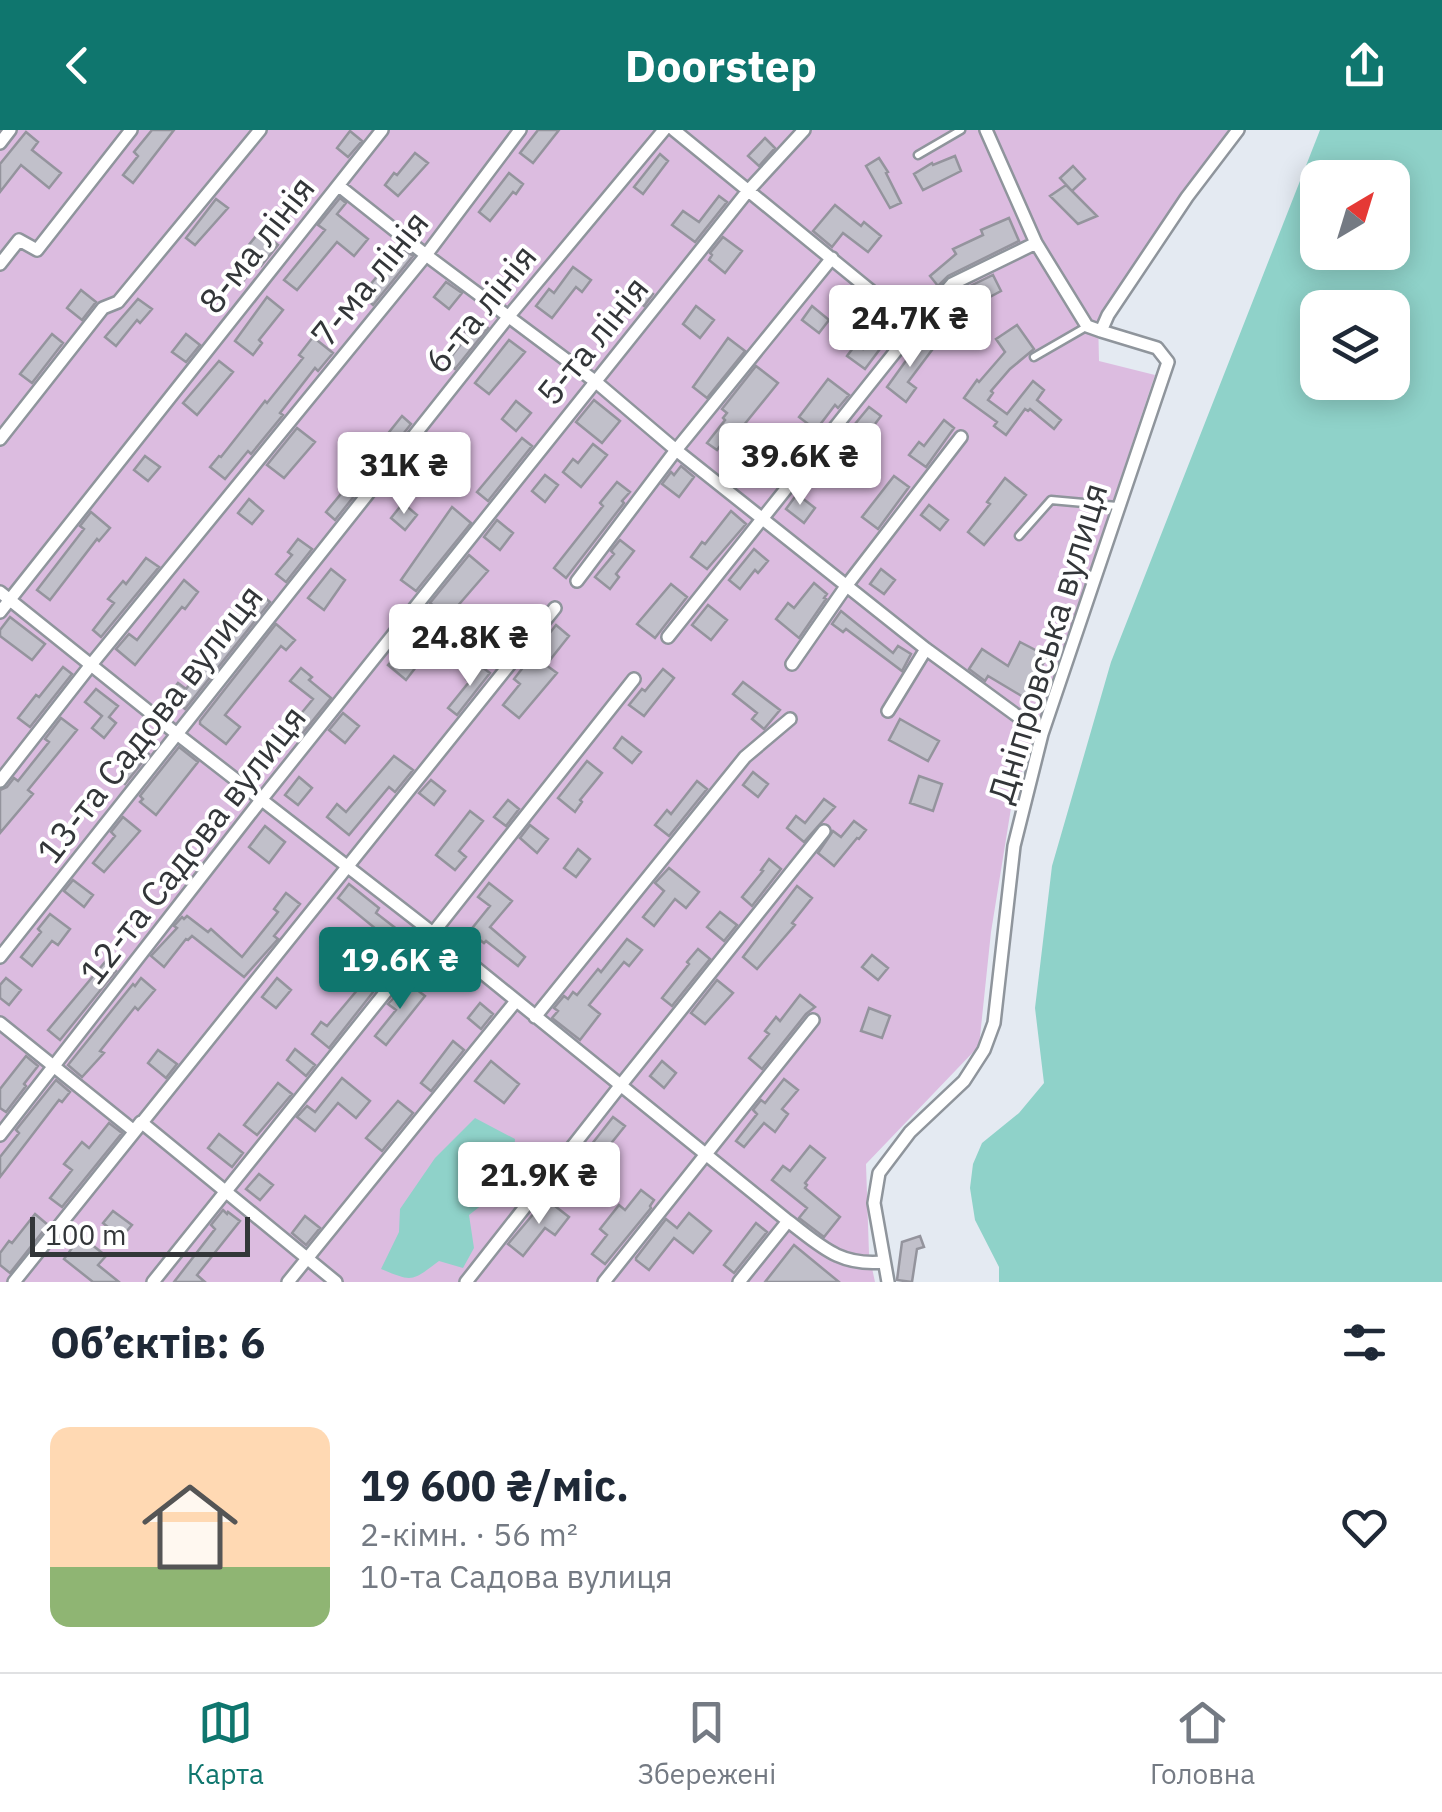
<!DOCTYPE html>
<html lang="uk">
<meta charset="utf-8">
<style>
:root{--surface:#fff;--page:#f2f2f3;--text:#1f2937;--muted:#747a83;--line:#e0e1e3;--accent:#0f766e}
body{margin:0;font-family:"IBM Plex Sans",sans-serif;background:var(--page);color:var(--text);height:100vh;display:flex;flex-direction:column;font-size:38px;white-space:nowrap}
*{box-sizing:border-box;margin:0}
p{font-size:32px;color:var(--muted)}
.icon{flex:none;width:55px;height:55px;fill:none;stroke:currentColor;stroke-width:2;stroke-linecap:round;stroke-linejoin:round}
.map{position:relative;height:1152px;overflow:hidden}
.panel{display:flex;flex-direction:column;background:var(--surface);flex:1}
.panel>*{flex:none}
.needle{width:65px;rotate:38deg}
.controls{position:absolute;left:1300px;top:30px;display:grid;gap:20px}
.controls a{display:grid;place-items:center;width:110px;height:110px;border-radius:20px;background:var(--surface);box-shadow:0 5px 25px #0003;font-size:50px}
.scale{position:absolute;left:30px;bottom:25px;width:220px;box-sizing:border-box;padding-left:10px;border:5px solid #333639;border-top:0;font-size:28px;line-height:35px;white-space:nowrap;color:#333639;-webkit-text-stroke:8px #fff;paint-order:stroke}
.price{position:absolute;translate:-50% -85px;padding:0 22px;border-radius:10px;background:#fff;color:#222;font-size:32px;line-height:65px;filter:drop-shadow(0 2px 5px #0008)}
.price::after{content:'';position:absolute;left:50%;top:60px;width:30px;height:22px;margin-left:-15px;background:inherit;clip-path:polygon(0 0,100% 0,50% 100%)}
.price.on{background:var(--accent);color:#fff}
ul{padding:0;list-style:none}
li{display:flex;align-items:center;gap:30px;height:250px;padding:0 50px}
li span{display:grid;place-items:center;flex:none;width:280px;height:200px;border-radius:20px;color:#555}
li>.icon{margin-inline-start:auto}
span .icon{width:120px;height:120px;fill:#fffc;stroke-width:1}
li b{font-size:42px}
h2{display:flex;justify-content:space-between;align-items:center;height:120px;padding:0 50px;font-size:42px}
header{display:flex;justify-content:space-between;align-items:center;height:130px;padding:0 50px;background:var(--accent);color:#fff;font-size:45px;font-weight:700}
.tab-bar{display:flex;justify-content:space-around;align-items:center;height:140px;border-top:2px solid var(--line);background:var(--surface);font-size:28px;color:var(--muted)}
.tab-bar a{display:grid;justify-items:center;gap:5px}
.tab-bar .on{color:var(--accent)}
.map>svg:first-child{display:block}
</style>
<header><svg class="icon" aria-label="back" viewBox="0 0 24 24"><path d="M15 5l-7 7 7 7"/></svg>Doorstep<svg class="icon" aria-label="share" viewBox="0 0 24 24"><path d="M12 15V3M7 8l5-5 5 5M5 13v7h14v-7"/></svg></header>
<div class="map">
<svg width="1442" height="1152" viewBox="0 0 1442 1152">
<rect width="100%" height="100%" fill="#e4eaf2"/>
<path fill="#dcbce0" d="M0,0H1232L1098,188L1099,231L1155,245L1012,672L991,802L979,916L866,1034L869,1124L875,1152H0Z"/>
<path fill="#8fd2c9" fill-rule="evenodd" d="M1320,0H1442V1152H999V1137L975,1090L970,1058L973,1034L982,1013L1019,983L1044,953L1035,878L1052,736L1111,532ZM1318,48H1392V122H1318ZM1318,178H1392V252H1318Z
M475,988L515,1009L511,1061L492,1067L469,1085L474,1118L463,1138L439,1131C411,1152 413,1152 381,1139L399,1102L400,1079L435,1028Z"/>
<path fill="#c1c0ca" stroke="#94949d" stroke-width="2.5" d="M152,0H174L133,53L123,45L138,26L134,22Z
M538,0H559L533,33L520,23Z
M350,1L362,11L348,27L337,18Z
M26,2L38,12L32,20L61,43L49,58L21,35L0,62V34Z
M765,8L775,18L759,36L748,26Z
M415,23L428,33L398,66L385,55L394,43L397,45Z
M660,24L668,31L643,64L634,57Z
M955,26L961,41L923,60L914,44L932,33L933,35Z
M879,28L888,42L886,43L901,73L890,78L866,36Z
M1073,36L1085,49L1072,61L1060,48Z
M509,43L523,54L516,64L513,62L490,91L479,82Z
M1066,55L1097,86L1078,94L1050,66Z
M719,66L727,72L695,112L672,95L683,81L699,92Z
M340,68L346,73L337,84L368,109L354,126L337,112L297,160L284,150L325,100L318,95Z
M216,69L228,78L195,115L186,108Z
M835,75L861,96L864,92L881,106L868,122L843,103L832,117L813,101Z
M1009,88L1019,111L948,146L938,156L930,146L956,124L953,119L983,105L981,100Z
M260,101L278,115L261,136L257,133L238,158L227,150L247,125L243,122Z
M723,107L742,121L725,143L709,130L712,125L710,123Z
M398,115L413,126L373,175L362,165L386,135L384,133Z
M573,137L591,150L582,162L576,157L552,188L536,176L549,159L554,163Z
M993,145L1001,161L969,178L960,161Z
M636,151L653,164L644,176L627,162Z
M446,152L462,163L449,179L434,167Z
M81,160L96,172L82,190L67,178Z
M267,167L283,180L259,210L262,213L253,225L235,211Z
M138,169L152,179L140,193L137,190L116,216L105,207Z
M696,176L714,190L700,208L683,194Z
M812,176L829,190L819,203L802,190Z
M476,188L488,198L455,239L447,232L469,204L465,202Z
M882,194L896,204L888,213L886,211L865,239L847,226L856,214L863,219Z
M1017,195L1034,219L1010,239L991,261L993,263L988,270L1007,284L1033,251L1044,260L1037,270L1061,290L1054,299L1030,279L1028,281L1025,279L1006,305L994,296L997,292L964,268L977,250L979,252L1005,222L996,209Z
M52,204L63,213L32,253L20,244Z
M186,204L200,215L186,232L172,222Z
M313,207L333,223L318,241L315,238L280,283L283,285L251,324L248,321L225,349L210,337L219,326L221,327L265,271L267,273L303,228L299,225Z
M923,207L935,216L908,252L916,258L906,272L887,257Z
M728,208L745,221L707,268L693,257Z
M509,210L525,222L489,264L475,253Z
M219,231L233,242L197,285L183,273Z
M756,236L778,253L739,301L734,297L717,320L707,313L725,290L723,288L727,283L722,279Z
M828,249L849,265L838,278L835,275L816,300L799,287Z
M594,270L620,291L602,313L576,292Z
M516,271L531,283L516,301L502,289Z
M869,277L881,286L859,315L863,318L853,330L836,317Z
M402,286L411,294L384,328L374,321Z
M944,290L954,298L926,337L909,325L919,312L924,316Z
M297,298L315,312L284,348L267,335Z
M522,308L532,316L488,371L477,362Z
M593,314L607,325L581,357L563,342L573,329L578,333Z
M145,326L160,337L148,351L134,340Z
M681,336L694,347L679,367L662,354L671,342L674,345Z
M545,345L558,355L545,372L532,361Z
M894,346L909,357L878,399L862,387Z
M354,348L363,355L335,390L326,382Z
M1005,348L1026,365L984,415L968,402L990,374L987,372Z
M617,352L630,362L622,371L624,373L566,448L554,438L603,376L600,373Z
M797,364L815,378L804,393L786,379Z
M249,369L263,381L252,394L238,383Z
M403,373L417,385L405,400L391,388Z
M929,375L948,390L940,400L921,385Z
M452,377L471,393L416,461L401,450Z
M731,381L746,394L707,439L691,427L702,412L705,414Z
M91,382L110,398L99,411L97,409L50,470L37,460L84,399L80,396Z
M497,390L513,403L500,420L484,407Z
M298,409L312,419L286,452L276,444L292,425L288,422Z
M620,410L634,421L616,444L619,447L610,459L595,447L614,424L611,421Z
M754,419L768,431L758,443L755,440L740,459L729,450Z
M469,425L488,441L448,487L430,473Z
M146,428L159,437L101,507L93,500L114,473L108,469L123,451L126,454Z
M331,439L345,450L324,480L308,468Z
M881,439L895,450L884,464L870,454Z
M184,450L198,462L185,479L182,477L135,535L116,519L129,504L137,510Z
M814,453L827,464L824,468L826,469L799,508L776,489L788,473L794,478Z
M671,454L687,467L655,508L637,494Z
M259,463L270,472L185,579L168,565L178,553L186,559Z
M708,475L727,490L711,510L692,495Z
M841,481L893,523L898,516L911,524L902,541L846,499L843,502L832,494Z
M10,487L45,514L32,530L0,506V500Z
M276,494L295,510L286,520L281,516L225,585L240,597L226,614L200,594V591Z
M556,495L569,506L546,535L557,543L519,588L503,575L520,554L514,549Z
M1020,512L1047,526L1025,568L988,546L985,551L969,539L982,519L1008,536Z
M398,523L416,537L406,550L388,535Z
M478,534L490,543L457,585L448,578L469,552L466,549Z
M63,537L72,544L30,597L18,588L36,565L39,567Z
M301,538L312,547L309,550L331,568L297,610L286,602L313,569L290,551Z
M663,539L674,548L644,586L629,575L642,559L645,561Z
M743,552L780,580L764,599L752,589L757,583L733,564Z
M96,559L118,576L109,587L116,593L104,608L92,598L102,586L85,572Z
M343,583L359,596L345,613L329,600Z
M61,588L77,600L28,660L33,664L0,703V660L7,657L14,648L18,651L49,612L45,609Z
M900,589L939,611L928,631L889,610Z
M622,607L641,622L632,633L614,618Z
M136,613L149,624L125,654L118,648L135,628L128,623Z
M179,617L198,632L156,685L140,672L143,669L140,666Z
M394,626L413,640L395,662L389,657L349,705L327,687L337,674L346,682Z
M587,631L602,643L580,670L582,672L575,682L558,668Z
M753,642L768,654L758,667L743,655Z
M919,646L942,654L933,681L910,673Z
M299,647L312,658L298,675L285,665Z
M431,650L445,661L434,675L419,663Z
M697,651L707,659L669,706L655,695L667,680L671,684Z
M824,669L835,677L804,712L787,698L796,686L805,693Z
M508,670L519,679L506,696L494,687Z
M470,681L483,691L459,721L466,727L455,740L436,725Z
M123,687L140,701L104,742L93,733L115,706L111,702Z
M854,691L866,700L859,709L857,708L834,736L818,723L833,701L841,707Z
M530,695L548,709L537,723L520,708Z
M265,696L285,712L269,733L249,717Z
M578,719L590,729L576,747L564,738Z
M769,729L781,739L752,776L742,767L763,741L761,740Z
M669,738L699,762L686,778L675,769L654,796L643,787L664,761L655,753Z
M73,750L93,765L84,777L64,761Z
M489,753L512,771L490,797L525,827L518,836L486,811L484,813L469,802L490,776L478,767Z
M349,754L379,778L376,783L398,800L389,812L379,805L381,803L338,768Z
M797,756L812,768L792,793L795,795L757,839L743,827Z
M286,763L300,774L274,806L278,809L244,847L192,806L188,810L186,809L164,837L151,826L177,798L174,796L182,787L184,789L187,786L208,802L211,799L242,827L278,782L274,779Z
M720,782L737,795L724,811L707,797Z
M50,784L70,799L58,815L52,811L32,836L21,827L41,802L38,799Z
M627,809L642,820L629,836L624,832L589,875L600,884L580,910L552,888L558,881L554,878L564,866L568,869L573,862L577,865L598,839L601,842Z
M698,819L710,829L672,876L662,868L689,834L687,832Z
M872,825L888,838L878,850L862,837Z
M105,832L116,841L60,910L48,900Z
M375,839L385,847L329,918L312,904L321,892L327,896Z
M6,848L21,860L9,875L0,868V855Z
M141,848L155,860L138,880L135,877L100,921L104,923L82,947L68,935L133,854L135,856Z
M277,848L291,860L276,878L262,867Z
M717,850L733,863L705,894L691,883Z
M408,853L425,866L386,915L375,906L396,880L388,874Z
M800,865L815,877L806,884L762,939L749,928L769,904L765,901L776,887L780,891Z
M480,873L493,884L481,899L468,888Z
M869,878L890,886L882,908L861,901Z
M453,911L464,920L431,961L421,953Z
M295,919L315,935L306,946L287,930Z
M158,920L177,934L166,948L148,933Z
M26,926L38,936L24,954L26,956L6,982L0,978V959Z
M491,931L519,954L504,973L475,951Z
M662,931L676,943L664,958L650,946Z
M342,948L370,971L356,988L338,973L315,1001L297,987L307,976L315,982Z
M784,949L798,960L782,979L788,984L775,1002L764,993L744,1017L736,1011L757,984L753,980L761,970L765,973Z
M56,950L70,962L62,972L59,970L0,1047V1027L19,1003L16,1000Z
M278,953L292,964L257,1005L244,995Z
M398,971L413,983L382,1021L366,1008Z
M613,987L625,996L605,1021L617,1030L607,1043L584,1024Z
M109,993L122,1003L62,1077L50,1068L72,1040L64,1034L82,1012L89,1018Z
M219,1004L243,1023L232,1037L208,1018Z
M810,1016L825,1028L805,1053L807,1055L805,1058L840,1087L824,1107L799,1088L807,1078L772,1050L783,1036L790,1041Z
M259,1044L273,1055L260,1070L246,1059Z
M641,1060L654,1070L650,1076L651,1078L605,1134L592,1124L607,1105L600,1099L619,1075L625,1080Z
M546,1069L569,1087L555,1105L545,1098L523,1126L508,1114Z
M223,1080L227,1084L228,1082L240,1091L197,1145L205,1152H174L215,1099L211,1095Z
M113,1081L132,1095L121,1108L103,1093Z
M689,1083L711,1101L693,1123L674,1108L649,1140L636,1130V1128L666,1089L677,1098Z
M35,1084L48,1095L10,1143L0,1135V1123L9,1111L12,1113Z
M305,1086L320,1098L306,1115L292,1103Z
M756,1093L767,1102L734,1143L724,1135Z
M81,1106L106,1126L98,1135L119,1152H93L64,1129Z
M920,1106L924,1117L917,1119L912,1152L897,1150L902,1112Z
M794,1115L839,1152H765Z"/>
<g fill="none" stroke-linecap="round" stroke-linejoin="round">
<g stroke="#8f959c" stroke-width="11">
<path id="lane" d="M918,25L961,0
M1034,227L1086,197
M1019,406L1051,370L1117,376"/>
</g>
<g stroke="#8f959c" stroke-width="16">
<path id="street" d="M674,0L915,197
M986,0L1036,113L1087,196L1101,201
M0,13L10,0
M339,56L426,125L596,252L676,320L926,519L1042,604
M0,134L19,110L37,120L131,0
M0,309L103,178L118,172L260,0
M577,451L676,320L832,128
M0,462L177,604L433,803L788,1091C821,1116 839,1136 883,1132
M0,482L382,0
M668,507L915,197L952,154L1036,113
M792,534L847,455L961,307
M888,581L926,519
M0,651L90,536L426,125L520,0
M0,827L509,186L664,0
M535,887L745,627L790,589
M0,893L134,1001L141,992L336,1152
M0,1005L261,670L747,62L804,0
M14,1152L555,478
M153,1152L433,803L634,549
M288,1152L516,871
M466,1152L620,956L824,701
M604,1152L813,890
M739,1152L788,1091
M888,1152L874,1073L879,1043L910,1002L964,951L984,920L994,893L1014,716L1042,604L1168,232L1157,218L1101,201L1108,185L1187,67L1238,0"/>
</g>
<use href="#lane" stroke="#fff" stroke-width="6"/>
<use href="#street" stroke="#fff" stroke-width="11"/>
</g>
<g text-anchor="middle" stroke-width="8" stroke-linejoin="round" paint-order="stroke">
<g font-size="35" fill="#333639" stroke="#fff">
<text transform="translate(257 115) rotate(-52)" y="12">8-ма лінія</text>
<text transform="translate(370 149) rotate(-51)" y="12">7-ма лінія</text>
<text transform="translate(481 179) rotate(-51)" y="12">6-та лінія</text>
<text transform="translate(593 211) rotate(-51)" y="12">5-та лінія</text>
<text transform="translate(1048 513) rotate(-73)" y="12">Дніпровська вулиця</text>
<text transform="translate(150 594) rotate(-52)" y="12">13-та Садова вулиця</text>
<text transform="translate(193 715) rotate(-52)" y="12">12-та Садова вулиця</text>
</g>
</g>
</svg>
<div class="controls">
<a><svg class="needle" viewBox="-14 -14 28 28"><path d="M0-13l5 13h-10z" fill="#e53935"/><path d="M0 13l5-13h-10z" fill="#747a83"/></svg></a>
<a><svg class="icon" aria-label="layers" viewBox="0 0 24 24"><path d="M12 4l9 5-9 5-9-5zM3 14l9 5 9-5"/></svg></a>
</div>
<div class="scale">100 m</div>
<b class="price" style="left:910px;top:240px">24.7K ₴</b>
<b class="price" style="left:800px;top:378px">39.6K ₴</b>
<b class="price" style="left:404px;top:387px">31K ₴</b>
<b class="price" style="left:470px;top:559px">24.8K ₴</b>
<b class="price on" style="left:400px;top:882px">19.6K ₴</b>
<b class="price" style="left:539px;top:1097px">21.9K ₴</b>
</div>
<section class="panel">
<h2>Об’єктів: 6<svg class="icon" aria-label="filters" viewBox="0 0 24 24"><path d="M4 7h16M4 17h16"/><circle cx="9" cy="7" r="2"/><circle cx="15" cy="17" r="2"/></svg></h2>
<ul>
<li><span style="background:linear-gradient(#ffd9b3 70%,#8fb573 0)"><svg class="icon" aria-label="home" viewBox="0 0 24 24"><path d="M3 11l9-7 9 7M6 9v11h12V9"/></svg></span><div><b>19 600 ₴/міс.</b><p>2-кімн. · 56 m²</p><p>10-та Садова вулиця</p></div><svg class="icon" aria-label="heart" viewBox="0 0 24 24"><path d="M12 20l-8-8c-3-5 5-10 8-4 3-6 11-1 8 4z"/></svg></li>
</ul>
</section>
<nav class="tab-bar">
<a class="on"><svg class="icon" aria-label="map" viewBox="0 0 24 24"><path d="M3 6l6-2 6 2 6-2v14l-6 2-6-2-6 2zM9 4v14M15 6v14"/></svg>Карта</a>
<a><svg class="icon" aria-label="saved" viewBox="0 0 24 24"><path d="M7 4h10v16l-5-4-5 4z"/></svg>Збережені</a>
<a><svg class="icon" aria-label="home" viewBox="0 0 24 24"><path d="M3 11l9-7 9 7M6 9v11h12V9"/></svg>Головна</a>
</nav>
